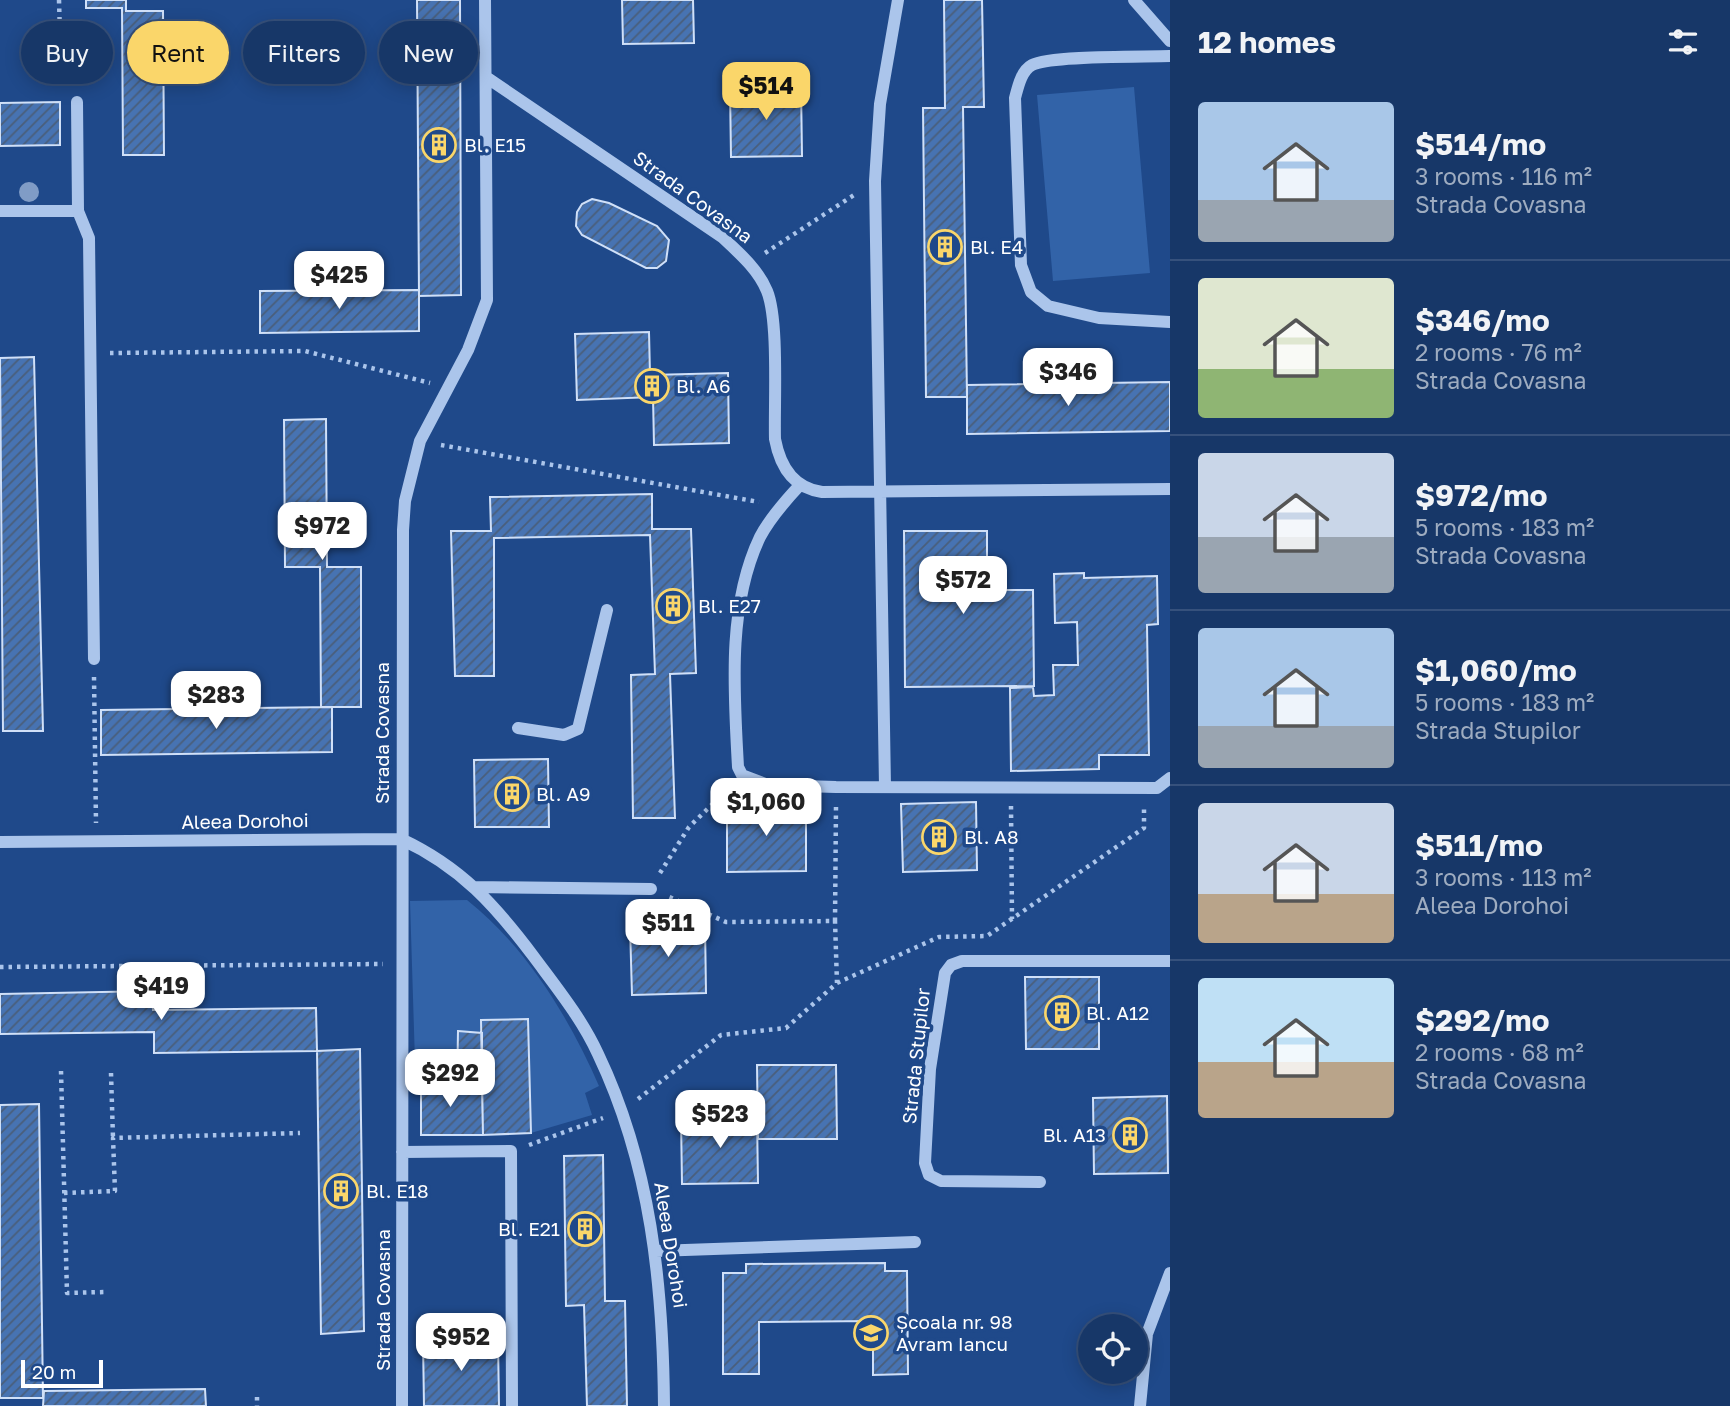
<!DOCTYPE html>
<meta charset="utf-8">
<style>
:root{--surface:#173768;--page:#203f6e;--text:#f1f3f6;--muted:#9eacc0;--line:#36517c;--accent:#fad66a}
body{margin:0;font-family:"Golos Text",sans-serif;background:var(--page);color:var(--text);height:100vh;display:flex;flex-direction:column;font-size:26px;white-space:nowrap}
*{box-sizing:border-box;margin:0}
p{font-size:23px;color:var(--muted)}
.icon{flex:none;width:38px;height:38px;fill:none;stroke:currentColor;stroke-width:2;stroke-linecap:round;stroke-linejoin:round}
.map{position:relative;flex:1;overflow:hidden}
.drawer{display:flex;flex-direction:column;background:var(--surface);width:560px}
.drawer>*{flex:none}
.guide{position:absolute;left:21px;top:21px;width:665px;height:63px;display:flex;gap:14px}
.controls{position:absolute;left:1078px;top:1314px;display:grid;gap:14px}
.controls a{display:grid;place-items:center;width:70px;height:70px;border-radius:50%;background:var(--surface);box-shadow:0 4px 18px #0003,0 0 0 2px var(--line);font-size:35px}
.scale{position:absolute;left:21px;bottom:18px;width:82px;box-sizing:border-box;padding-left:7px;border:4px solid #fff;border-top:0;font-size:19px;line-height:24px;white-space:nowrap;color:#fff;-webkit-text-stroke:5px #1f498a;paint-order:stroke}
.price{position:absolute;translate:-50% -60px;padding:0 16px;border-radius:14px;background:#fff;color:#222;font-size:23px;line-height:46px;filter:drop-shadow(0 2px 4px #0008)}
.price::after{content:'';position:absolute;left:50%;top:42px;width:21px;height:16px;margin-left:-10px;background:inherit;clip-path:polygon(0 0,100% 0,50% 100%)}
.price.current{background:var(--accent);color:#111}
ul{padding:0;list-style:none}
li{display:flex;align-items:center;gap:21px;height:175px;padding:0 28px}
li+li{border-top:2px solid var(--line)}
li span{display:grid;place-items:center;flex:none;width:196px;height:140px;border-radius:7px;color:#555}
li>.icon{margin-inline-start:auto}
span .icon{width:84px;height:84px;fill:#fffc;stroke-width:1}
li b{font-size:30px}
h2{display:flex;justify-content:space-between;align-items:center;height:84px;padding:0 28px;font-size:30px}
.chip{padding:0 24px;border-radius:32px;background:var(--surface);box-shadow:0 4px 18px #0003,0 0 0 2px var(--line);font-size:24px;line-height:63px}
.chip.current{background:var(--accent);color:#111}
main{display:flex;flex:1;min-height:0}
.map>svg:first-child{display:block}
</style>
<main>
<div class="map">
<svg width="1170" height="1406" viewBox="0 0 1170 1406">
<defs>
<pattern id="building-hatch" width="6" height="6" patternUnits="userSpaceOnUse" patternTransform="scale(1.75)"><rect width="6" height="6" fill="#4773b2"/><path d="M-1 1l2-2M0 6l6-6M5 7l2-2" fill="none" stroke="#4a5e7a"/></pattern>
</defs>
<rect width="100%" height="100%" fill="#1f498a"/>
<path fill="#3263a8" d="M1134,87L1150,273L1053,281L1037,95Z
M467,900C526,947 569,1017 599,1086L585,1093L592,1115L531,1133L528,1019L482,1020V1033L458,1032L457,1062H415L410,901Z"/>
<path fill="url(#building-hatch)" stroke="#d0e0f8" stroke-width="2" d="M86,0H126V11H163L164,155H123L122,8H86Z
M417,0H460L461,295L419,296Z
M622,0H693L694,43L623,44Z
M944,0H982L984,107H963L967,397H926L923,108H945Z
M801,87L802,156L731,157L730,88Z
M60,102V145L0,146V103Z
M592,199L609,203L657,226L669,240L666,261L657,268H646L582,235L576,226L577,212L582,204Z
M419,290V331L260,333V291Z
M649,332L650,375L728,373L729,443L654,445L653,397L577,400L575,334Z
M34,357L43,731H3L0,358Z
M1170,382V431L967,434V385Z
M326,419L327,567H361V707H321L320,567H285L284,420Z
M652,494V529H691L696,673L670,674L675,818H633L631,675L655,674L650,535L494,538V676H455L451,531H491L490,497Z
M904,531H987V563H999V590H1033L1034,686L905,687Z
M1084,573V578L1157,576L1158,624L1147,625L1149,755H1099V769L1011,771L1010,688L1033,687L1034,696L1054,695L1053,665H1078L1077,622L1055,623L1054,574Z
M332,707V752L101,755V710Z
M548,759L549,827H475L474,760Z
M976,802L977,870L903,872L901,804Z
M727,805H806V871L727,872Z
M705,924L706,993L632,995L630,926Z
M1025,977H1099V1049H1026Z
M152,991L153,1010L316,1008L317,1051L154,1053V1032L0,1034V994Z
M528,1019L531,1133L483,1135L481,1020Z
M458,1031L482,1033V1090H457Z
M360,1049L364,1331L321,1334L317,1051Z
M757,1065H836L837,1139H758Z
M421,1079H457V1090H482L483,1135H421Z
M1167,1096L1168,1173L1094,1174L1093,1098Z
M39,1104L43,1398H0V1105Z
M757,1117L758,1183L682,1184L681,1118Z
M603,1155L605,1301H625L627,1406H587L584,1305L566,1306L564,1156Z
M885,1263V1271H907L908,1374L873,1375V1321L759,1322V1374H723V1273H746V1264Z
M498,1340L499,1406H424L423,1341Z
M205,1389L206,1406H43L44,1391Z"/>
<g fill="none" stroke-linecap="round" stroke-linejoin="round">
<path stroke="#abc5eb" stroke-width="4.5" stroke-dasharray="3.5 5" stroke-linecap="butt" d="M59,0L60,35L71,53L77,83
M765,253L857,193
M110,353L305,351L430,383
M441,445L759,502
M94,677L96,823
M1011,806L1012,919
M660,873L689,827L729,788
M835,921L836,806
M0,967L383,964
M837,983L939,937L987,936L1144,828V807
M61,1071L67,1293L106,1292
M111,1073L113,1138
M638,1099L721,1035L786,1028L837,983L835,921L726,922L667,896
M529,1145L603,1118
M64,1193L115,1191L113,1138L300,1133
M257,1397V1406"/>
<path stroke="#abc5eb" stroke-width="12" d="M1134,0L1170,41
M1170,56C1144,57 1050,55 1032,65C1021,71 1018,87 1015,98L1021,265L1031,292L1048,306L1099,318L1170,322
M486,77L722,237C739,253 758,269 767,291C779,320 774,404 775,439C780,466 793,488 822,492L1170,489
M0,211H78L77,102
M78,211L89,238L94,659
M800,485C785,501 770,518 760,537C727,606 734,692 738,767L742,775L768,785L836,787L1157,788L1170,778
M518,728L564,735L578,729L607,610
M885,787L875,181L880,104L898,0
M0,842L401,839C461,867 495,905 534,957C557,988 582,1019 598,1054C651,1165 663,1285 664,1406
M475,887L651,889
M402,1152L511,1151L512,1406
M1040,1182L941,1181L929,1175L925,1163L930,1069L945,973L951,965L962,961H1170
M656,1251L915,1242
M402,1406L403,530L405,501L420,441L468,350L487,300L485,0
M1140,1406L1147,1334L1170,1273"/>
</g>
<circle fill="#809cc6" cx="29" cy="192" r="10"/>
<defs>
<g id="building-ring" transform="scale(1.75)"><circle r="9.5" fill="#1f498a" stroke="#fad66a" stroke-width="1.5"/><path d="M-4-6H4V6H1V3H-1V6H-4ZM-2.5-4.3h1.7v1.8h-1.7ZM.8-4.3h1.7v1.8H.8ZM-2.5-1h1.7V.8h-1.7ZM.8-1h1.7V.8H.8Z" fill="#fad66a"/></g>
<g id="school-ring" transform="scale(1.75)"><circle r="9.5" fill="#1f498a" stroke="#fad66a" stroke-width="1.5"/><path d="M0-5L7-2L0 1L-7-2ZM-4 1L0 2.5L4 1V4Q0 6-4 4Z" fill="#fad66a"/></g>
</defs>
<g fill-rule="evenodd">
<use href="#building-ring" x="439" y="145"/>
<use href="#building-ring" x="945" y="247"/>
<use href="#building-ring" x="652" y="386"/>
<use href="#building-ring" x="673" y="606"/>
<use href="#building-ring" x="512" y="794"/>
<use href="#building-ring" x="939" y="837"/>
<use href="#building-ring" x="1062" y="1013"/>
<use href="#building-ring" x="1130" y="1135"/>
<use href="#building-ring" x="341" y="1191"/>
<use href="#building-ring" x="585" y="1229"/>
<use href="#school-ring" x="871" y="1333"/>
</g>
<g text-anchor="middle" stroke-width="7" stroke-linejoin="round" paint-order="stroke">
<g font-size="19" fill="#fff" stroke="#1f498a" text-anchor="start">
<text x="464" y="152">Bl. E15</text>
<text x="970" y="254">Bl. E4</text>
<text x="676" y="393">Bl. A6</text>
<text x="698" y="613">Bl. E27</text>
<text x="536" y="801">Bl. A9</text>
<text x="964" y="844">Bl. A8</text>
<text x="1086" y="1020">Bl. A12</text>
<text x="1106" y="1142" text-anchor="end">Bl. A13</text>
<text x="366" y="1198">Bl. E18</text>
<text x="560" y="1236" text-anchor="end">Bl. E21</text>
<text x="896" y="1329">Școala nr. 98<tspan x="896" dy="22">Avram Iancu</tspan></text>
</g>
<g font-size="19" fill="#fff" stroke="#1f498a">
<text transform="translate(693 197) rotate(36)" y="7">Strada Covasna</text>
<text transform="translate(382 733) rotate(-90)" y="7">Strada Covasna</text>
<text transform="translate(245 821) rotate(-1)" y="7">Aleea Dorohoi</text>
<text transform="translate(916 1056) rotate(-84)" y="7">Strada Stupilor</text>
<text transform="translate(671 1245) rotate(81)" y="7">Aleea Dorohoi</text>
<text transform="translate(383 1300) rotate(-90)" y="7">Strada Covasna</text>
</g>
</g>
</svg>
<div class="controls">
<a><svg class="icon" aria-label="locate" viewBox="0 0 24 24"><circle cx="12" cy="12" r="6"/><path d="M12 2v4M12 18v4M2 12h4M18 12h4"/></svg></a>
</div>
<div class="scale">20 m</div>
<b class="price current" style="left:766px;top:122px">$514</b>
<b class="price" style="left:339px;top:311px">$425</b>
<b class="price" style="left:1068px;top:408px">$346</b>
<b class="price" style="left:322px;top:562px">$972</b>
<b class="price" style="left:963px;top:616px">$572</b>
<b class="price" style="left:216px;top:731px">$283</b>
<b class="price" style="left:766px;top:838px">$1,060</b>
<b class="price" style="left:668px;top:959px">$511</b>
<b class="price" style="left:161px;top:1022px">$419</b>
<b class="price" style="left:450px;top:1109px">$292</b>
<b class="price" style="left:720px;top:1150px">$523</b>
<b class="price" style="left:461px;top:1373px">$952</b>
<div class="guide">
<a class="chip">Buy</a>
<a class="chip current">Rent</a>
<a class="chip">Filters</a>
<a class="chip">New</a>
</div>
</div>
<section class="drawer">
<h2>12 homes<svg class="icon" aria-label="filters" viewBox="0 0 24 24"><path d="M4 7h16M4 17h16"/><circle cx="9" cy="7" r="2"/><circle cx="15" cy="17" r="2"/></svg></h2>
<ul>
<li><span style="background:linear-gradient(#a9c7e8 70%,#9aa5b1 0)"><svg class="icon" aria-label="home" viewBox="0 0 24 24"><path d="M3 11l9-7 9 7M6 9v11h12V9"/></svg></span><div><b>$514/mo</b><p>3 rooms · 116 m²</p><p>Strada Covasna</p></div></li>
<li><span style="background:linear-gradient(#dfe7d0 65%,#8fb573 0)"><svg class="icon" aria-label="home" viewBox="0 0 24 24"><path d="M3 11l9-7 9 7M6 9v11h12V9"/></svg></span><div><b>$346/mo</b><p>2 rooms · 76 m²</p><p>Strada Covasna</p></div></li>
<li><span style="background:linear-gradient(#c9d6e8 60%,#9aa5b1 0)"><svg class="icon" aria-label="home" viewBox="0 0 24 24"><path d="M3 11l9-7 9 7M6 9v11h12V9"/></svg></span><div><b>$972/mo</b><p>5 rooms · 183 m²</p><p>Strada Covasna</p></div></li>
<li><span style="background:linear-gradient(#a9c7e8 70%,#9aa5b1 0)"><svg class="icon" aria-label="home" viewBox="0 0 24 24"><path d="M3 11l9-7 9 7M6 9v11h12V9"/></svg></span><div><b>$1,060/mo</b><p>5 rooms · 183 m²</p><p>Strada Stupilor</p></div></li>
<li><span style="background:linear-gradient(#c9d6e8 65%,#b9a48a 0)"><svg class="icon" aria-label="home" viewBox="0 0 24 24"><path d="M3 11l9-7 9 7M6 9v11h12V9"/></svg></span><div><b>$511/mo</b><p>3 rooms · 113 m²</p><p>Aleea Dorohoi</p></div></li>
<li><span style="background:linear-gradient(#bfe0f5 60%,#b9a48a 0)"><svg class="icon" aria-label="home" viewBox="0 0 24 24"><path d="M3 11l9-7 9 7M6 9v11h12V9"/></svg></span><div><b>$292/mo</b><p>2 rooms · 68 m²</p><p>Strada Covasna</p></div></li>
</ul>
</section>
</main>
